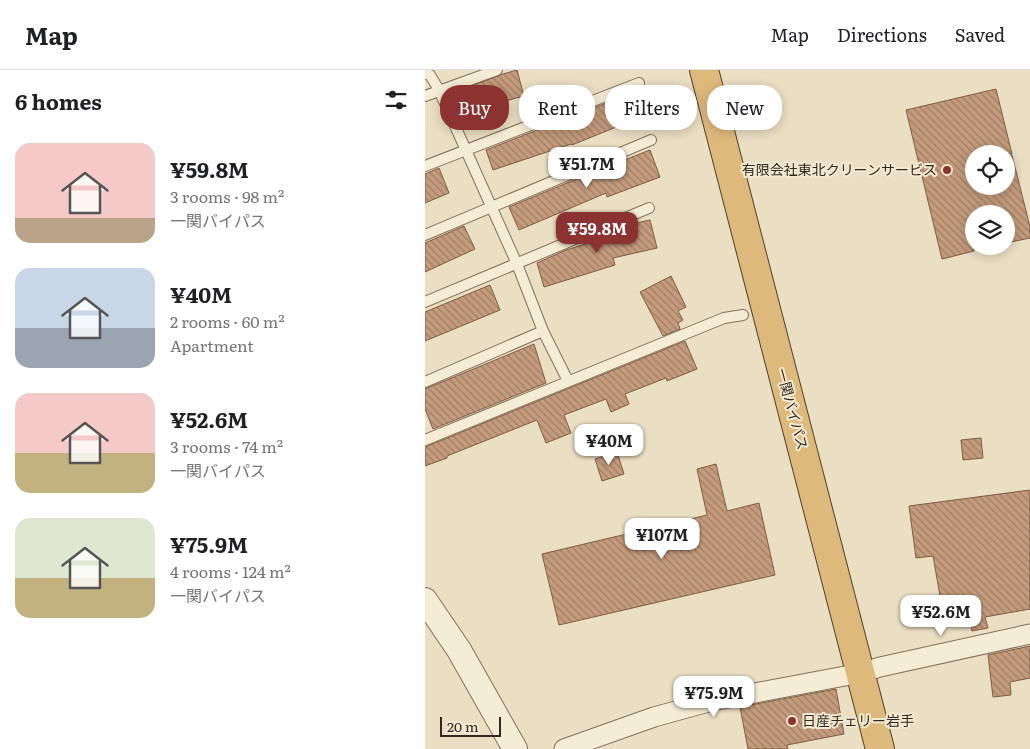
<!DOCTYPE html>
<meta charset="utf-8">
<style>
:root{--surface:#fff;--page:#f2f2f2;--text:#202124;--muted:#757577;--line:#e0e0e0;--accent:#8c3231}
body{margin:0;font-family:Literata,"Noto Sans JP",serif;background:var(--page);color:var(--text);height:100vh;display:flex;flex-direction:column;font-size:19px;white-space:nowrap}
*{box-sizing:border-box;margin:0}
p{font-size:16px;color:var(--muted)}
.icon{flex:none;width:28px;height:28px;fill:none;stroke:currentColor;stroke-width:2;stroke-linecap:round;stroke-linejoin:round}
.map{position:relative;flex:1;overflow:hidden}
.details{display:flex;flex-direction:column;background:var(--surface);width:425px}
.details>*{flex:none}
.top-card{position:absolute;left:15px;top:15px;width:475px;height:45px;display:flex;gap:10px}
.controls{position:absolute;left:540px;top:75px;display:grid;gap:10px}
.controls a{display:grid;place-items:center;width:50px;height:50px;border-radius:50%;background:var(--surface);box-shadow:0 2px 12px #0003;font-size:25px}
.scale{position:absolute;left:15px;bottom:12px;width:61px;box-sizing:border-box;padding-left:5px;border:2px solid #33291e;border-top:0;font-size:14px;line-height:18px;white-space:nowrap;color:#33291e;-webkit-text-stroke:4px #f2e9d2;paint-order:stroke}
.price{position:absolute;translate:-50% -42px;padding:0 11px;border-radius:10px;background:#fff;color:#222;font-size:16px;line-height:32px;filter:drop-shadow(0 1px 2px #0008)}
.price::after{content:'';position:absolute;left:50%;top:30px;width:15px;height:11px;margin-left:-8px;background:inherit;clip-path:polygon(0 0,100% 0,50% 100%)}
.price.on{background:var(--accent);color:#fff}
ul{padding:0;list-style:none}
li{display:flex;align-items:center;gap:15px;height:125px;padding:0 15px}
li span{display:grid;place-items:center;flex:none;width:140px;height:100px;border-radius:15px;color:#555}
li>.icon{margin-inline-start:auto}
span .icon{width:60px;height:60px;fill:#fffc;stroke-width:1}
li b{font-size:21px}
h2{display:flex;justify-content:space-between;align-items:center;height:60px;padding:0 15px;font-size:21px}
.tag{padding:0 18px;border-radius:20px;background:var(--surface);box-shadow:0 2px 12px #0003;font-size:18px;line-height:45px}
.tag.on{background:var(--accent);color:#fff}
header{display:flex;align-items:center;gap:30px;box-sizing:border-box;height:70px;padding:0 25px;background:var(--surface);border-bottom:1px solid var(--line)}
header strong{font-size:24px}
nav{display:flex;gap:28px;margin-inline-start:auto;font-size:18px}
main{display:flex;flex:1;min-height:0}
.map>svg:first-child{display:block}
</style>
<header>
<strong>Map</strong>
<nav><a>Map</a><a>Directions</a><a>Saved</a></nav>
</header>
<main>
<section class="details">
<h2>6 homes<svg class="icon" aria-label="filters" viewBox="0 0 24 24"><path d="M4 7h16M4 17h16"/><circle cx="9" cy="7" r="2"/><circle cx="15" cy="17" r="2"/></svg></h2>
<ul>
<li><span style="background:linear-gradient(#f6c9c9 75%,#b9a48a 0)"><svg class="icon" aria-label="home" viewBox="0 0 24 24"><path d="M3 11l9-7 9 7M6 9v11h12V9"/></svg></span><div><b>¥59.8M</b><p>3 rooms · 98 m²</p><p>一関バイパス</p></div></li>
<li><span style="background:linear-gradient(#c9d6e8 60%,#9aa5b1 0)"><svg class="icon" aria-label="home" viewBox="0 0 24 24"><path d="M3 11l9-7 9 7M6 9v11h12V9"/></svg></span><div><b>¥40M</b><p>2 rooms · 60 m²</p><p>Apartment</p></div></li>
<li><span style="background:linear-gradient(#f6c9c9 60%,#c2b280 0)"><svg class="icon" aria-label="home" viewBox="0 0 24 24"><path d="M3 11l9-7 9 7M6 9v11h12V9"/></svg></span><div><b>¥52.6M</b><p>3 rooms · 74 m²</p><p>一関バイパス</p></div></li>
<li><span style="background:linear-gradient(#dfe7d0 60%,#c2b280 0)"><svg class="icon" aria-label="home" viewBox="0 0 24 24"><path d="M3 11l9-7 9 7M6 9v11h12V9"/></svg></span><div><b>¥75.9M</b><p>4 rooms · 124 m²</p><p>一関バイパス</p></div></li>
</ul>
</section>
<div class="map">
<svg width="605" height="679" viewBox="0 0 605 679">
<defs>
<pattern id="building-back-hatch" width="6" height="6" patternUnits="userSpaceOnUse" patternTransform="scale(1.25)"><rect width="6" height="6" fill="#c49b7c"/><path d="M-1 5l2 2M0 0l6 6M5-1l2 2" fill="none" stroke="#a07e65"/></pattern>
</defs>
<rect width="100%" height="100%" fill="#eadec3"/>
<path fill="url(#building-back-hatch)" stroke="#7f5c44" d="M92,0L99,26L38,42L33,21L78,4Z
M571,19L587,84H549V116H581V86L587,85L605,157V168L581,173V144H549V181L517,189L481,40Z
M212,21L221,45L147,75L146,74L68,100L61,80Z
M225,80L235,107L182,127L181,123L94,160L84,137L166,103Z
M14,98L24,123L0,133V104Z
M225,150L232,178L188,188L190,195L119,217L112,193L141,180L184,167L183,163L198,156Z
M39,156L50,179L0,202V173Z
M246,206L261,237L253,241L258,250L253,253L255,259L238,266L215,222Z
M65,215L75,240L0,271V242Z
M260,271L272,299L242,311L241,308L200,324L204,334L186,342L181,329L139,345L146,363L121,373L112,350L22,386V388L0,396V377Z
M109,274L121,313L8,359L0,339V319Z
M556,368L558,388L538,390L536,370Z
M192,382L199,404L177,411L170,389Z
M291,394L302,441L334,433L350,505L134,555L117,484L282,445L272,399Z
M605,420V539L560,547L563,558L547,561L543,539L518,543L508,486L491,488L484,436Z
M605,576V608L585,612L586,625L568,627L563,585Z
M411,619L419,664L362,675L363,679H323L315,637Z"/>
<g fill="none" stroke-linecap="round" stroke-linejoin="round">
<g stroke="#82715c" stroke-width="12">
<path id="service" d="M0,4L5,5L14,20L92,194L118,261L143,311
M0,26L72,0
M0,96L214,13
M0,165L226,70
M0,232L224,138
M0,312L118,261
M0,370L299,248L318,245"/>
</g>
<g stroke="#82715c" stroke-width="21">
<path id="minor" d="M139,679L229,647L287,631L436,603L455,597L605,564"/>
</g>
<g stroke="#82715c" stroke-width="26">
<path id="tertiary" d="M0,530L34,580L90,679"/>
</g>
<g stroke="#503f30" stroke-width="30">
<path id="trunk" d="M279,0L455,679"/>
</g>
<use href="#service" stroke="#f5ecd6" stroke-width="10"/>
<use href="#minor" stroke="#f5ecd6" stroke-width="19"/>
<use href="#tertiary" stroke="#f5ecd6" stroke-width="24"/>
<use href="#trunk" stroke="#deb97c" stroke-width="28"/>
</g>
<g fill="#8c3231" stroke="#f2e9d2" stroke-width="2">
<circle cx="522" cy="100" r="5"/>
<circle cx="367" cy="651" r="5"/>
</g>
<g text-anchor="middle" stroke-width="4" stroke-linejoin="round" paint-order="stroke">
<g font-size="14" fill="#33291e" stroke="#f2e9d2" text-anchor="end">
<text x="512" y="105">有限会社東北クリーンサービス</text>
<text x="377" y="656" text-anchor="start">日産チェリー岩手</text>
</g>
<g font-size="14" fill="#33291e" stroke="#f2e9d2">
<text transform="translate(367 339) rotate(75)" y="5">一関バイパス</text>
</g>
</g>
</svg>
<div class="controls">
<a><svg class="icon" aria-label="locate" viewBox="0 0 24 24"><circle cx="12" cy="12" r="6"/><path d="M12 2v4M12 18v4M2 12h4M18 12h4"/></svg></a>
<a><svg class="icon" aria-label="layers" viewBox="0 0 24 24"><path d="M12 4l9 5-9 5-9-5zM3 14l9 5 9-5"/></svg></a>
</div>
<div class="scale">20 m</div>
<b class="price" style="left:162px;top:119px">¥51.7M</b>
<b class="price on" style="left:172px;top:184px">¥59.8M</b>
<b class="price" style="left:184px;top:396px">¥40M</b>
<b class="price" style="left:237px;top:490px">¥107M</b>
<b class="price" style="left:516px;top:567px">¥52.6M</b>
<b class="price" style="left:289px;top:648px">¥75.9M</b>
<div class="top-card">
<a class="tag on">Buy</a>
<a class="tag">Rent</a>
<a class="tag">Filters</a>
<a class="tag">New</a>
</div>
</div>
</main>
